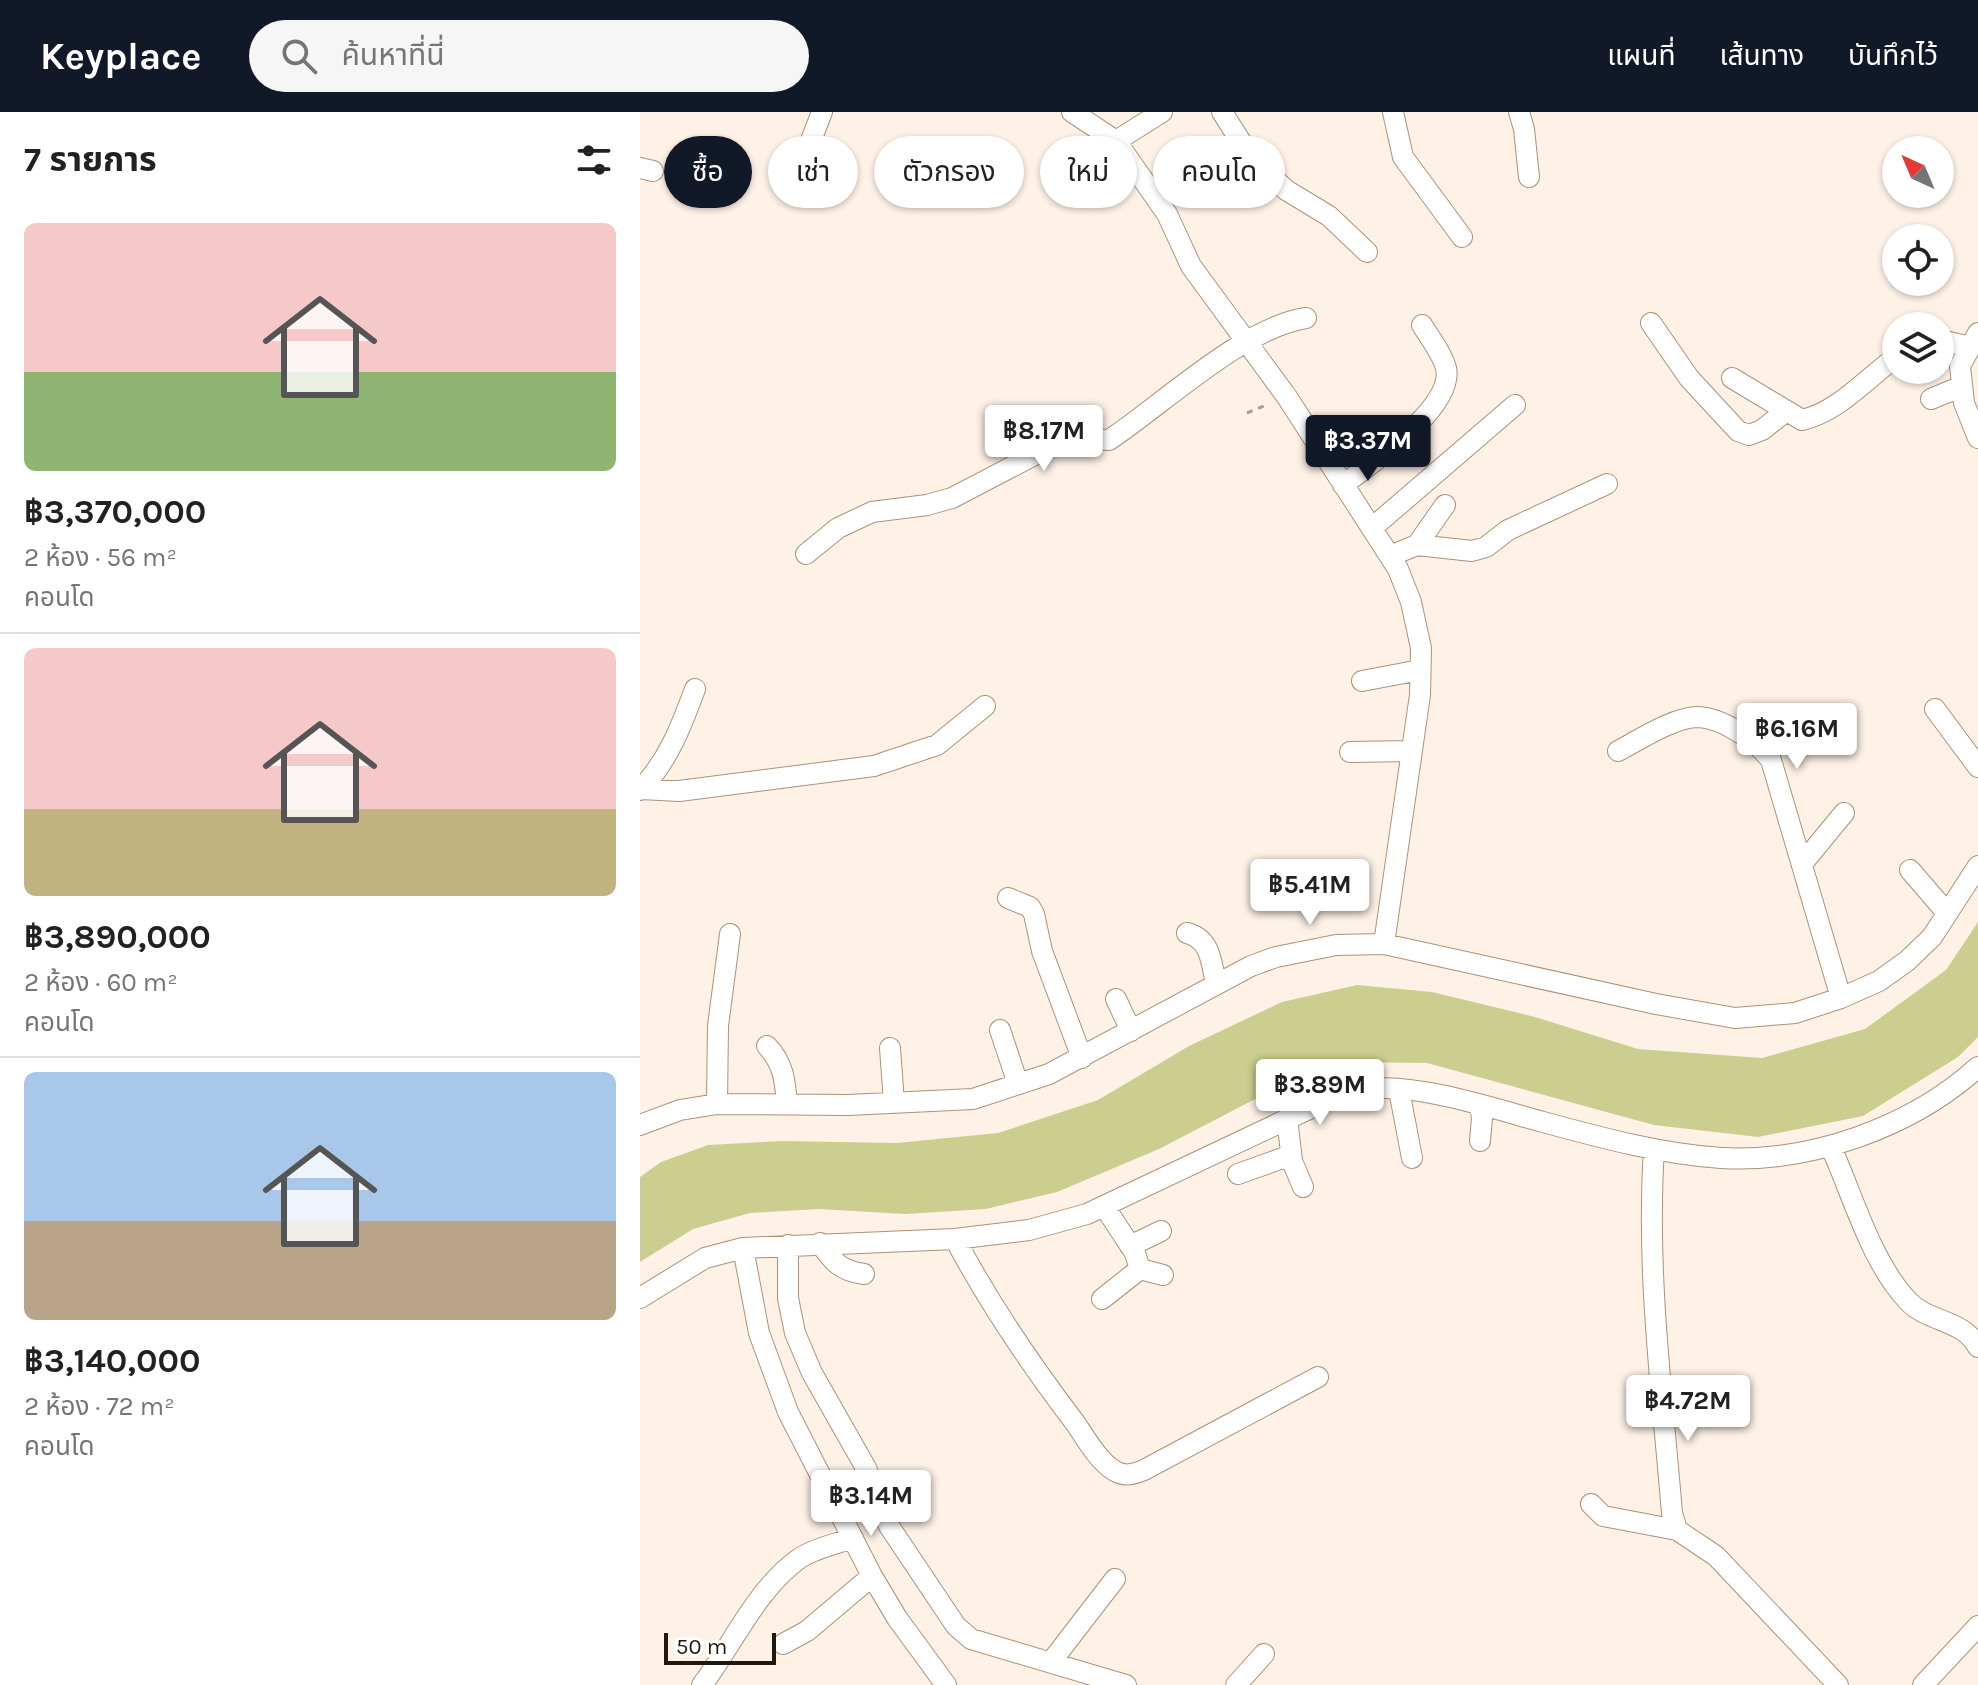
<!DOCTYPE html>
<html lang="th">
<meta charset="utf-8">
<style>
:root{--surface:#fff;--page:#f6f6f6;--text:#202124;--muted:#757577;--line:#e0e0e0;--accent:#111827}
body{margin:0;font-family:Karla,"Noto Sans Thai",sans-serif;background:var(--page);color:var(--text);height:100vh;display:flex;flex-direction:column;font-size:30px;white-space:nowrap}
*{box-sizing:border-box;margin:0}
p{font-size:26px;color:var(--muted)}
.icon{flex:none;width:44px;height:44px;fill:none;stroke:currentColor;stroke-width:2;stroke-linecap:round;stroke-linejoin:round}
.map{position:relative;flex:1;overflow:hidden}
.details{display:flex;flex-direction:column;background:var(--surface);width:640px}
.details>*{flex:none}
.banner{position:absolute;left:24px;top:24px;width:760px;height:72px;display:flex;gap:16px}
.needle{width:52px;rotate:316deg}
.tools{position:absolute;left:1242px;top:24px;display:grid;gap:16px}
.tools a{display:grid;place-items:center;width:72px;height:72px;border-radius:50%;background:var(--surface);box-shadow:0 2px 6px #0004;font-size:40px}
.scale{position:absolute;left:24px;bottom:20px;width:112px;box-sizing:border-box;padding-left:8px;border:4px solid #21170c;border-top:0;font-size:22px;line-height:28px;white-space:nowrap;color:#21170c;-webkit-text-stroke:6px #fff;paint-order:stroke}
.price{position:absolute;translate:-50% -68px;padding:0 18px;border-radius:8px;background:#fff;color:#222;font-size:26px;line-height:52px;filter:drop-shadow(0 2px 4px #0008)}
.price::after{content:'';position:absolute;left:50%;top:48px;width:24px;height:18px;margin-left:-12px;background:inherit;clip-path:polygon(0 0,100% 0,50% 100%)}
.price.selected{background:var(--accent);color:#fff}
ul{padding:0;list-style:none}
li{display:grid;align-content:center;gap:16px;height:424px;padding:0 24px}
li+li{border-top:2px solid var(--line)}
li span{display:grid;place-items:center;height:248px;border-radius:12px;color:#555}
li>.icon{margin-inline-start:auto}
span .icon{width:144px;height:144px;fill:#fffc;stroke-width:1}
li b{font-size:34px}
h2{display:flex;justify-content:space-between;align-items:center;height:96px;padding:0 24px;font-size:34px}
.tag{padding:0 28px;border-radius:36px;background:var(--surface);box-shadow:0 2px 6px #0004;font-size:28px;line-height:72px}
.tag.selected{background:var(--accent);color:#fff}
header{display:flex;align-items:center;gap:48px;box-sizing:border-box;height:112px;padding:0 40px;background:var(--accent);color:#fff}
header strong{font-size:38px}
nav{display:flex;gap:44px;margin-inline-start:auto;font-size:28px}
.search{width:560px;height:72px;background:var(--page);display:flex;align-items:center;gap:20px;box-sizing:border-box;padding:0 28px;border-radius:44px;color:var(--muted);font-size:30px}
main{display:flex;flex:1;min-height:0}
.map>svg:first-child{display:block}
</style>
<header>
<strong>Keyplace</strong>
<div class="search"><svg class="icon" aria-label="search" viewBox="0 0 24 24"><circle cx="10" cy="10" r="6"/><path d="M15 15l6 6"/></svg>ค้นหาที่นี่</div>
<nav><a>แผนที่</a><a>เส้นทาง</a><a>บันทึกไว้</a></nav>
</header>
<main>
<section class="details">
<h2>7 รายการ<svg class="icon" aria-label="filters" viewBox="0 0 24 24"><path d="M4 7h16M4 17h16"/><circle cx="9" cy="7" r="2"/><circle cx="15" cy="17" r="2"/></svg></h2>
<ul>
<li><span style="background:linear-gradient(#f6c9c9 60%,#8fb573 0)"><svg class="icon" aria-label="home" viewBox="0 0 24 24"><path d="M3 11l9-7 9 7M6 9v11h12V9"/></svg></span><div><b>฿3,370,000</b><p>2 ห้อง · 56 m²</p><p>คอนโด</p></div></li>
<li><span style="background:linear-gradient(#f6c9c9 65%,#c2b280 0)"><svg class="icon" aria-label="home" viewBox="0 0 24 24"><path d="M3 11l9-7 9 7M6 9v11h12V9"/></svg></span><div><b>฿3,890,000</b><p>2 ห้อง · 60 m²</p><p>คอนโด</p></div></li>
<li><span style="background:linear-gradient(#a9c7e8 60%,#b9a48a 0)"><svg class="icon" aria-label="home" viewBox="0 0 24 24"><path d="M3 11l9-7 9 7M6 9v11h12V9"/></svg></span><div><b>฿3,140,000</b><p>2 ห้อง · 72 m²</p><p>คอนโด</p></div></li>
</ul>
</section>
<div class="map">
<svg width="1338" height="1573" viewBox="0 0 1338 1573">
<rect width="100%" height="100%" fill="#fef2e7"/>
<path fill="#cbce8f" d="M1338,810V925L1318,945L1223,1004L1118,1025L1014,1013L787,951L704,950L621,984L519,1037L417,1080L346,1097L265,1102L179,1097L110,1101L53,1117L0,1150V1065L21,1050L68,1033L143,1029L257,1031L358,1021L458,988L549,934L642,890L717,873L792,880L895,905L998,937L1122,946L1225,917L1306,858Z"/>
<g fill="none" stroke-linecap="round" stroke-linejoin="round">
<g stroke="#ac9177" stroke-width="22">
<path id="minor" d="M432,0L476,29L527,102L551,154L647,285L758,457L771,490L781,536L780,583L744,832
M582,0L610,44L646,78L689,104L727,140
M753,0L763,45L822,125
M879,0L884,17L889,65
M476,29L522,0
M170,31L182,0
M0,56L13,59
M1011,211L1049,266L1098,319L1109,323L1122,318L1145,300
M1338,221L1320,254L1324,291L1338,326
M1300,228L1331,235
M1092,266L1162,308C1198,300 1226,267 1256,245
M1291,287L1322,274
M703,373C730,352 815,295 806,256C802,241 790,226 782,213
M732,416L875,293
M777,433L805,393
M166,442L198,416L232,400L287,393L312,386L427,326L469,328C522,293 604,215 666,206
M750,444L777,433L832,439L846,435L868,418L967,372
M722,569L780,558
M1295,597L1338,655
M978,639C999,628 1034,605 1058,605C1083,606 1116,629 1131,648L1201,886
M710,640L771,639
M1,677L39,679L234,654L297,633L345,594
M0,678C28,649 41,615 55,577
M1162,752L1204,701
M1270,758L1307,801
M368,786L390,795L394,802L402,839L442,946
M547,821C571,827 571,850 576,871
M476,887L491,919
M360,918L378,972
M127,934C144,952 145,969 147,992
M250,936L254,991
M759,978L772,1046
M77,992L78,914L90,822
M840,993L842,1006L840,1029
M647,1006L652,1049L663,1075
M0,1013L40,998L77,992L208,993L333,987L409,962L611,854L636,845L696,833L744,832L1016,892L1095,906L1155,901L1201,886L1239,869L1267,849L1292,825L1338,754
M1191,1035C1213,1084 1231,1150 1268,1189C1289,1211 1323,1207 1338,1235
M1014,1037C1006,1159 1022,1279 1032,1401L1037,1418L1076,1444L1198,1573
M598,1062L651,1043
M315,1127C350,1193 391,1253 436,1312C446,1327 459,1350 475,1359C485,1365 494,1362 504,1358L678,1265
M180,1131C193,1150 201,1159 224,1162
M148,1133V1186L155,1221L172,1261L226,1356L249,1414L316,1514L331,1527L486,1573
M490,1134L521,1119
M103,1136L119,1221L148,1300L232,1464L257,1506L306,1573
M500,1157L523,1163
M0,1186L65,1146L103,1136L315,1127L389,1118L447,1102L690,987C704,984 718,979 731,977C776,971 859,998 903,1010C962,1026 1021,1042 1081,1046C1171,1051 1272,1015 1338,955
M462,1187L500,1157L495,1141L464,1094
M951,1392L963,1404L1037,1418
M143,1532L167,1519L232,1464
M411,1550L475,1467
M62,1573C93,1532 117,1476 160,1446C175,1436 196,1432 213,1426
M596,1573L624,1542
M1283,1573L1338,1514"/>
</g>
<path stroke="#a89d92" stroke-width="3" stroke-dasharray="6 6" stroke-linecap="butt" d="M607,301L629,292"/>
<use href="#minor" stroke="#fff" stroke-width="20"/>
</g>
</svg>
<div class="tools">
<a><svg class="needle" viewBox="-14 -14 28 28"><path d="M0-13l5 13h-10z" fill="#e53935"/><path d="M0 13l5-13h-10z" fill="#757577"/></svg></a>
<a><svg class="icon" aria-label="locate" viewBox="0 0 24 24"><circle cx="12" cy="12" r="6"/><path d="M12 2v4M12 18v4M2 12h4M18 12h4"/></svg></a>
<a><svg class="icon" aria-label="layers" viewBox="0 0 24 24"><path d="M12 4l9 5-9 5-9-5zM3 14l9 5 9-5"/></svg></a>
</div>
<div class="scale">50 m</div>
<b class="price" style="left:404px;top:361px">฿8.17M</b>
<b class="price selected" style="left:728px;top:371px">฿3.37M</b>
<b class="price" style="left:1157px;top:659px">฿6.16M</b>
<b class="price" style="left:670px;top:815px">฿5.41M</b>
<b class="price" style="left:680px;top:1015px">฿3.89M</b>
<b class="price" style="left:1048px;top:1331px">฿4.72M</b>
<b class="price" style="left:231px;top:1426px">฿3.14M</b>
<div class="banner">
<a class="tag selected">ซื้อ</a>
<a class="tag">เช่า</a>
<a class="tag">ตัวกรอง</a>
<a class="tag">ใหม่</a>
<a class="tag">คอนโด</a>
</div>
</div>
</main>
